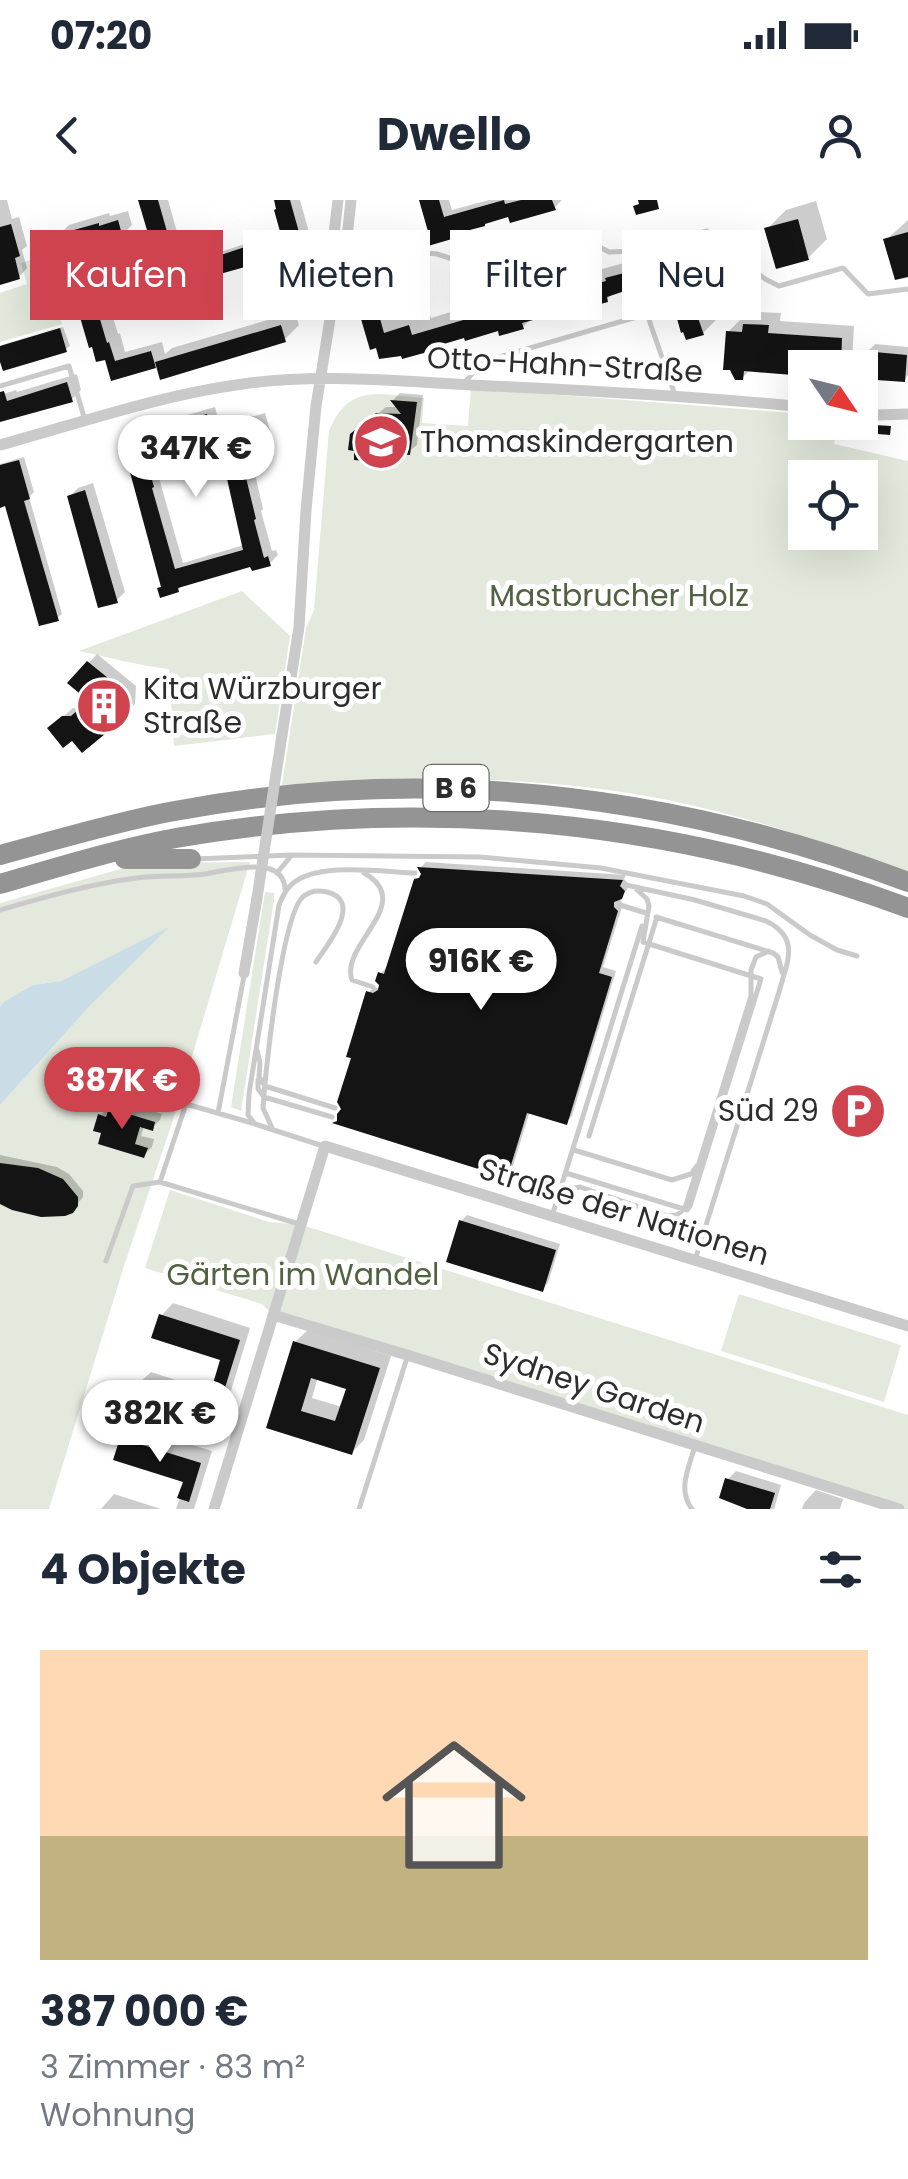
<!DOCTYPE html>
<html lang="de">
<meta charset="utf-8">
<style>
:root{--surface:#fff;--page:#f6f6f7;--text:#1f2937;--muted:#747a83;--line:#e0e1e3;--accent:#cf434f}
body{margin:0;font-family:Poppins,sans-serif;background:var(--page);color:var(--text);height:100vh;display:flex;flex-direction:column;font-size:38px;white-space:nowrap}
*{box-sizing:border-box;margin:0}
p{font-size:32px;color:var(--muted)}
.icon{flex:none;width:55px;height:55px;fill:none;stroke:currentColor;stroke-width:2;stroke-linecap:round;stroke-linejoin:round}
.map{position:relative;height:1309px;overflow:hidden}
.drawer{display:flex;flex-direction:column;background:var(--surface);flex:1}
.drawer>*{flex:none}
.banner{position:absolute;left:30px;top:30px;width:850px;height:90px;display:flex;gap:20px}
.needle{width:65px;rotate:125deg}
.controls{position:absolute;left:788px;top:150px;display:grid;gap:20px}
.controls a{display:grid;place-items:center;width:90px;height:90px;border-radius:0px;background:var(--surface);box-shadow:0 10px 40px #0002;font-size:50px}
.price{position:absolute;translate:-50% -85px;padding:0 22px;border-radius:35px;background:#fff;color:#222;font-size:32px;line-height:65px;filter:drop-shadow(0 2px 5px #0008)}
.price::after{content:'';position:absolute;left:50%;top:60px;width:30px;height:22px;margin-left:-15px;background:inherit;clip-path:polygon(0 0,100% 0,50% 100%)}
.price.on{background:var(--accent);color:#fff}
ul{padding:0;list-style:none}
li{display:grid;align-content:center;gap:20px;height:530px;padding:0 40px}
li+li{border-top:2px solid var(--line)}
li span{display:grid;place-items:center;height:310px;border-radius:0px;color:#555}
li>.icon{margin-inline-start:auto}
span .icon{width:180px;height:180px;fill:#fffc;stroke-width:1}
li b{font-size:42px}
h2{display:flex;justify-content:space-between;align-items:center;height:120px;padding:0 40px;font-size:42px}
.pill{padding:0 35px;border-radius:0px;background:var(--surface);box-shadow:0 10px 40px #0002;font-size:35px;line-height:90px}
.pill.on{background:var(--accent);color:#fff}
.status{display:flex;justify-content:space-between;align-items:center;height:70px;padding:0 50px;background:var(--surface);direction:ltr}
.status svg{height:28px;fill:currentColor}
header{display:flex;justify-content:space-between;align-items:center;height:130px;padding:0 40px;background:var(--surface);font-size:45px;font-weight:700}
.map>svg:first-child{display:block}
</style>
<div class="status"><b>07:20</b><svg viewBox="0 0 49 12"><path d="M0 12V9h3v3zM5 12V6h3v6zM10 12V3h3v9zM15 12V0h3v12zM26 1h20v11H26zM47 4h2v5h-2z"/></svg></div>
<header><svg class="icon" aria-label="back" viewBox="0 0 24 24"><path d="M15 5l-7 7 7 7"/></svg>Dwello<svg class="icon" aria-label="person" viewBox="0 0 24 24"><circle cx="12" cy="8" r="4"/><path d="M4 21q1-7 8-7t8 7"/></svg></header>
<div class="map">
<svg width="908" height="1309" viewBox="0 0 908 1309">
<rect width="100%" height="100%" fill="#fff"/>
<path fill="#e3e9dc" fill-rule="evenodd" d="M40,57L62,124L0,142V93L27,84L21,63Z
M471,188L805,214V222L838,223L834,244L908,261V672C830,644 750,617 668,600C541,575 411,575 282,585L306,428L314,410L329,231C349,182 380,195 424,198L422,223L468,226ZM805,278H860V332H805Z
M242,391L290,436L275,534L174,546L169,469C139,466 109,457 79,451Z
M250,662L173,920L124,1066L49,1309H0V905L88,808L166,729L61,781L33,785L5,801L0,807V703L142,663Z
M265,692L274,693V700L241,911L231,907Z
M170,990L269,1022L302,1025L908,1215V1309H898L273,1115L262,1104L145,1068Z
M739,1094L901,1145L884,1202L721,1151Z"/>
<path fill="#cadce6" d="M169,727L88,808L0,905V807L5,801L33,785L61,781Z"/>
<path fill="#0003" fill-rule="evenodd" d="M0,0H7L12,19L19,17L27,46L22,50L27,68L19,77L0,82Z
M141,0H168L186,64L282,31L276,0H300L310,36L313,35L315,40L307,48L290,49L186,84L180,90L166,85Z
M423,0H449L452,10L489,0H562L554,8L510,14L456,31L451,36L431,34Z
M816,1L827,39L808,58L767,29L786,10Z
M128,11L132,25L121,36L91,42L118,134L120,133L125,152L162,142L165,154L172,148L295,112L299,125L284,140L158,163L155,166L113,178L58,36L69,25L109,13L110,16Z
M908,20V74L886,40Z
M682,41L683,44L694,41L700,62L702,61L707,78L709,77L722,114L703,133L664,75L614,92L607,99L582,98L565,103L557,110L532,118L523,127L499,128L466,135L447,140L438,150H425L403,156L364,119L369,114L366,106L385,87L401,83L403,92L398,97L403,115L428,108L431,118L513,93L514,97L537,91L543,85L624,63L627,60L645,55L649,51Z
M759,112L781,113L780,121L854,126L852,162L847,168H805V173L751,169L742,178L728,132L741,119H751Z
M63,127L70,146L66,149L0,154L2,145Z
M875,144L908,147V175L904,180L866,153Z
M77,174L81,190L72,199L0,220V195L16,190L17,192Z
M400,193L423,195L417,245L396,262L361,227L386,207H398L393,200Z
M215,207L220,226L265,213L272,238L263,246L250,252L263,309L261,311L272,351L276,350L278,355L269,364H252L184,384L178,390L163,385L124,240L132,231ZM187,250L224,257L244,345L183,363L159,278L161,276L156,257Z
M24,257L34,292L29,297L62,414L57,418L7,303L0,305V264Z
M93,283L125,392L117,400L70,296L78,288Z
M97,454L136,486L135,504L126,513L59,520L73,508L82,509L81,492L70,483Z
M426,662L626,675L624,679L629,684L627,690L619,698L623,704L603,767L616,771L572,916L566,922L530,911L512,969L507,975L340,919L368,793L374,787L381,789L380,774L386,768L388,769L416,680L423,673L420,668Z
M119,901L162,914L160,920L152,928L144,926L141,936L154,939L152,947L144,955L104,932L100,915Z
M0,955L57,967L69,974L83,991V997L72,1011L0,1000Z
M467,1015L560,1044L548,1083L542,1089L461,1021Z
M173,1103L250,1128L223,1217L210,1229L138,1184L151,1172L213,1192L223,1158L161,1116Z
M308,1130L391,1156L364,1240L351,1253L269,1227L295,1142ZM318,1177L349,1187L342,1207L312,1198Z
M134,1227L212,1251L194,1309H176L186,1280L122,1239Z
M736,1271L781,1285L774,1309H750L728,1279Z
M816,1290L843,1299L840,1309H802L804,1303Z
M114,1294L161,1309H101Z"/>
<path fill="#141414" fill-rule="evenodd" d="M138,0H158L178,70L216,60L215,57L281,35L274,10L276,9L274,0H290L302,43L305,42L308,51L289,56L288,52L252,63V65L220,74L221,77L180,88L182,92L162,97L159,88L164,87Z
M419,0H439L444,17L504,0L505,4L521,0H552L556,10L510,23L508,17L485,24V26L451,35L452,39L428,46L426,36L429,35Z
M638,0H657L659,9L636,15L633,6L639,4Z
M798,19L809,60L776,69L764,28Z
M118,20L123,38L79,48L107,143L109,142L115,161L151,151L156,168L111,181L105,160L96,162L92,147L89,148L56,35L99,23V26Z
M11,24L20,56L15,58L20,79L0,85V27Z
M908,32V77L895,80L883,39Z
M663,59L664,62L675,59L681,79H683L688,96L690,95L704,135L686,140L683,132L681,133L673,104L670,105L663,78L607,97L608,102L582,109L580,101L557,108L559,113L522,123L524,129L499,136L498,131L465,141L464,138L437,146L439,152L425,156L424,153L402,159L401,156L379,159L376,148L370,150L361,119L367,117L364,106L382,101L386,113L379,115L384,133L409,125L412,135L494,111L495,115L522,107L521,104L606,81L605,78L628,72L627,69Z
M743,124L769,125L768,133L842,138L841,168H805V176L744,171L743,180H735L730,170H723L726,131L742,132Z
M281,125L286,142L160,180L155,162Z
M60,128L67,152L3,171L0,162V146Z
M864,151L907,155L905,182L862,179Z
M67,182L73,202L0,222V192L4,191L7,201Z
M390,200L417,202L410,255L397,254V264L366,265V261L354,260V251L348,250L350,234L376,213L401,214Z
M207,214L212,233L257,220L265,248L241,257L256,319L254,320L264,358L268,356L271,366L252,371L250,367L178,388L179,392L160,398L157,388L161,387L121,239ZM185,253L186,256L188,255L192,269L223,261L243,350L175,369L152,288L154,287L147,262Z
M841,223L891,226L890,235L840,231Z
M19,260L30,299L24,301L59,421L39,426L5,306L0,308V265Z
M85,290L118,403L98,408L67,296Z
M87,461L129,495L128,515L82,553L72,541L63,548L47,528L62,516H71L78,510L81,502L79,493L67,483Z
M417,667L623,680L620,686L625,691L622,699L614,702V707L618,711L599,773L612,777L567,925L527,913L507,978L332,923L337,921V914L341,909L337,902L351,858L346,857L366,791L373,793L378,790L379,785L375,781L378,772L384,774L414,679L419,678L421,674Z
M109,908L155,922L153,931L140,927L135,944L148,948L144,958L98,944L101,933L93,931L98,914L106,917Z
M0,963L38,968L63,979L78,997V1006L73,1013L65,1016L41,1017L12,1010L0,1004Z
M459,1020L556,1050L543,1092L446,1062Z
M159,1114L240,1140L211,1232L129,1206L136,1183L206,1205L212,1187L220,1160L151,1138Z
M293,1141L380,1168L352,1255L266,1228ZM311,1178L346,1189L335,1221L301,1211Z
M120,1238L201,1263L189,1302L177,1298L183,1282L113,1260Z
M725,1278L775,1293L770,1309H747L719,1298Z"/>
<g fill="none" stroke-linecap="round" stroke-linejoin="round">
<path stroke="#cacaca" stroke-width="5" d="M343,56L360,47L437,54L462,62L566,33L590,42L609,52L635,51L707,31L765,79L779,86L843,68L868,94L908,89
M466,181L482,162L647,114L674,192
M0,186L69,166L84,217
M194,659L292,655L480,657L601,668L744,696L767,704L810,735L837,750L857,756
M277,673L291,656
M364,673C417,703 339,745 352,780L373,787
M626,685L695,700L766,721C801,738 787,762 779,792L696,1057
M620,705L646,713
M0,710C45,697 90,684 136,678C159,675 182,677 205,674C226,671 283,653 285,689
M656,717L773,753L778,757L782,772
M257,850L260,863L259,877L265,886L335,908
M258,880V889L264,897L332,917
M218,913L244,776
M273,930L263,908C265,874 282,711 304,696C310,691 319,690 327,692C364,701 327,745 316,762
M589,936L657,717
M323,946L255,924L248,915L249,894L279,705C282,698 285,690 291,685C316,661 383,672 415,673
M574,950L672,980L691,974L697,966
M566,973L687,1010L690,1006L761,779L643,742L649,706L647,699L634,687
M160,982L186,904L252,923
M558,998L570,989L580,987L664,1015C676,1017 680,1015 686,1005L751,796V770L756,757L769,751
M552,1016L642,726
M106,1061L133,986L160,982L299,1024
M359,1309L407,1158
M692,1309C677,1290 689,1267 695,1246"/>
<path stroke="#cacaca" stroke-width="11" d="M338,0L334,34L340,57
M860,210L877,215L908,214
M0,245C80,223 160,195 243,184C318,173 396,181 471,185C583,190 694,196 805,207
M282,535L299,427L306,310L316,206L340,57L346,47L351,0
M244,773L257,698
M273,1115L407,1155L899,1309
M214,1309L325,946L908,1126"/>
<path stroke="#949494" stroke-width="20" d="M0,655C56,640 112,623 169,612C422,564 668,591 908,682
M125,659H191
M0,684C58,667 117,649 176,638C422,595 674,620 908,708"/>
<path stroke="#cacaca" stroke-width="11" d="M257,698L282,535"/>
</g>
<defs>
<g id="school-disc" transform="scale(2.875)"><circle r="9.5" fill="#cf434f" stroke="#fff"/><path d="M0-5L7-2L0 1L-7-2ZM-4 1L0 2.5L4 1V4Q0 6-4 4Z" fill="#fff"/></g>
<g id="building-disc" transform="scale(2.875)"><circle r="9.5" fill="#cf434f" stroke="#fff"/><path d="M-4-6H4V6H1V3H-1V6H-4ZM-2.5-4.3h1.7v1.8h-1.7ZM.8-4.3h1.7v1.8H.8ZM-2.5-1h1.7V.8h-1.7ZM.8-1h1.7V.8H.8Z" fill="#fff"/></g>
<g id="parking-disc" transform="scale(2.875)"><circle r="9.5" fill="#cf434f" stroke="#fff"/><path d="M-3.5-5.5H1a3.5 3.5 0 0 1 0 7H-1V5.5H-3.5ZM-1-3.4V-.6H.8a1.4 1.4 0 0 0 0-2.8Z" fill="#fff"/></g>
</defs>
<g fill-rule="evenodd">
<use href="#school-disc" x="381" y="242"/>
<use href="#building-disc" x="104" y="506"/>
<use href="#parking-disc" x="858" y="911"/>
</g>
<g text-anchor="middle" stroke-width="10" stroke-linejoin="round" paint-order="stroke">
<rect fill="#fff" stroke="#6c6c6c" stroke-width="2.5" x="423.5" y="565" width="65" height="46" rx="8"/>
<g font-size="28" font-weight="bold" fill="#2d2d2d">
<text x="456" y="598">B 6</text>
</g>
<g font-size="30" fill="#2d2d2d" stroke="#fff">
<text transform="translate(565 165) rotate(3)" y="10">Otto-Hahn-Straße</text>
<text transform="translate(624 1012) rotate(17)" y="10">Straße der Nationen</text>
<text transform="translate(594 1188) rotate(18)" y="10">Sydney Garden</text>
</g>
<g font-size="30" fill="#2d2d2d" stroke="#fff" text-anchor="start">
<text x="420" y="252">Thomaskindergarten</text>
<text x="143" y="499">Kita Würzburger<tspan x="143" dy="34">Straße</tspan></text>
<text x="819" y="921" text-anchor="end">Süd 29</text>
</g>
<g font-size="30" fill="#506240" stroke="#fff">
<text x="619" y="406">Mastbrucher Holz</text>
<text x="303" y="1085">Gärten im Wandel</text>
</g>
</g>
</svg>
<div class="controls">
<a><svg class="needle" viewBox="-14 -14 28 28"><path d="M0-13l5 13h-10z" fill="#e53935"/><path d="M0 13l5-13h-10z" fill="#747a83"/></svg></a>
<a><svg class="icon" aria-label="locate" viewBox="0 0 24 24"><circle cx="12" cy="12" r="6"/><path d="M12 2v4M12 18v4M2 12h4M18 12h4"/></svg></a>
</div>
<b class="price" style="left:196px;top:300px">347K €</b>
<b class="price" style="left:481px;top:813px">916K €</b>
<b class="price on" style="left:122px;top:932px">387K €</b>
<b class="price" style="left:160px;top:1265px">382K €</b>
<div class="banner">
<a class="pill on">Kaufen</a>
<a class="pill">Mieten</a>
<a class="pill">Filter</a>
<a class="pill">Neu</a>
</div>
</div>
<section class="drawer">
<h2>4 Objekte<svg class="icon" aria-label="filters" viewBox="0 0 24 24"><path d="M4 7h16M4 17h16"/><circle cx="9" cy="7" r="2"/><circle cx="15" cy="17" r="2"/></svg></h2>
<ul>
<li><span style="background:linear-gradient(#ffd9b3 60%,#c2b280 0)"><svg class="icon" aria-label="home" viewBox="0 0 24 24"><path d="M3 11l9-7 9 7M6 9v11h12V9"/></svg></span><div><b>387 000 €</b><p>3 Zimmer · 83 m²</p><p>Wohnung</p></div></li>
</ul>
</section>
